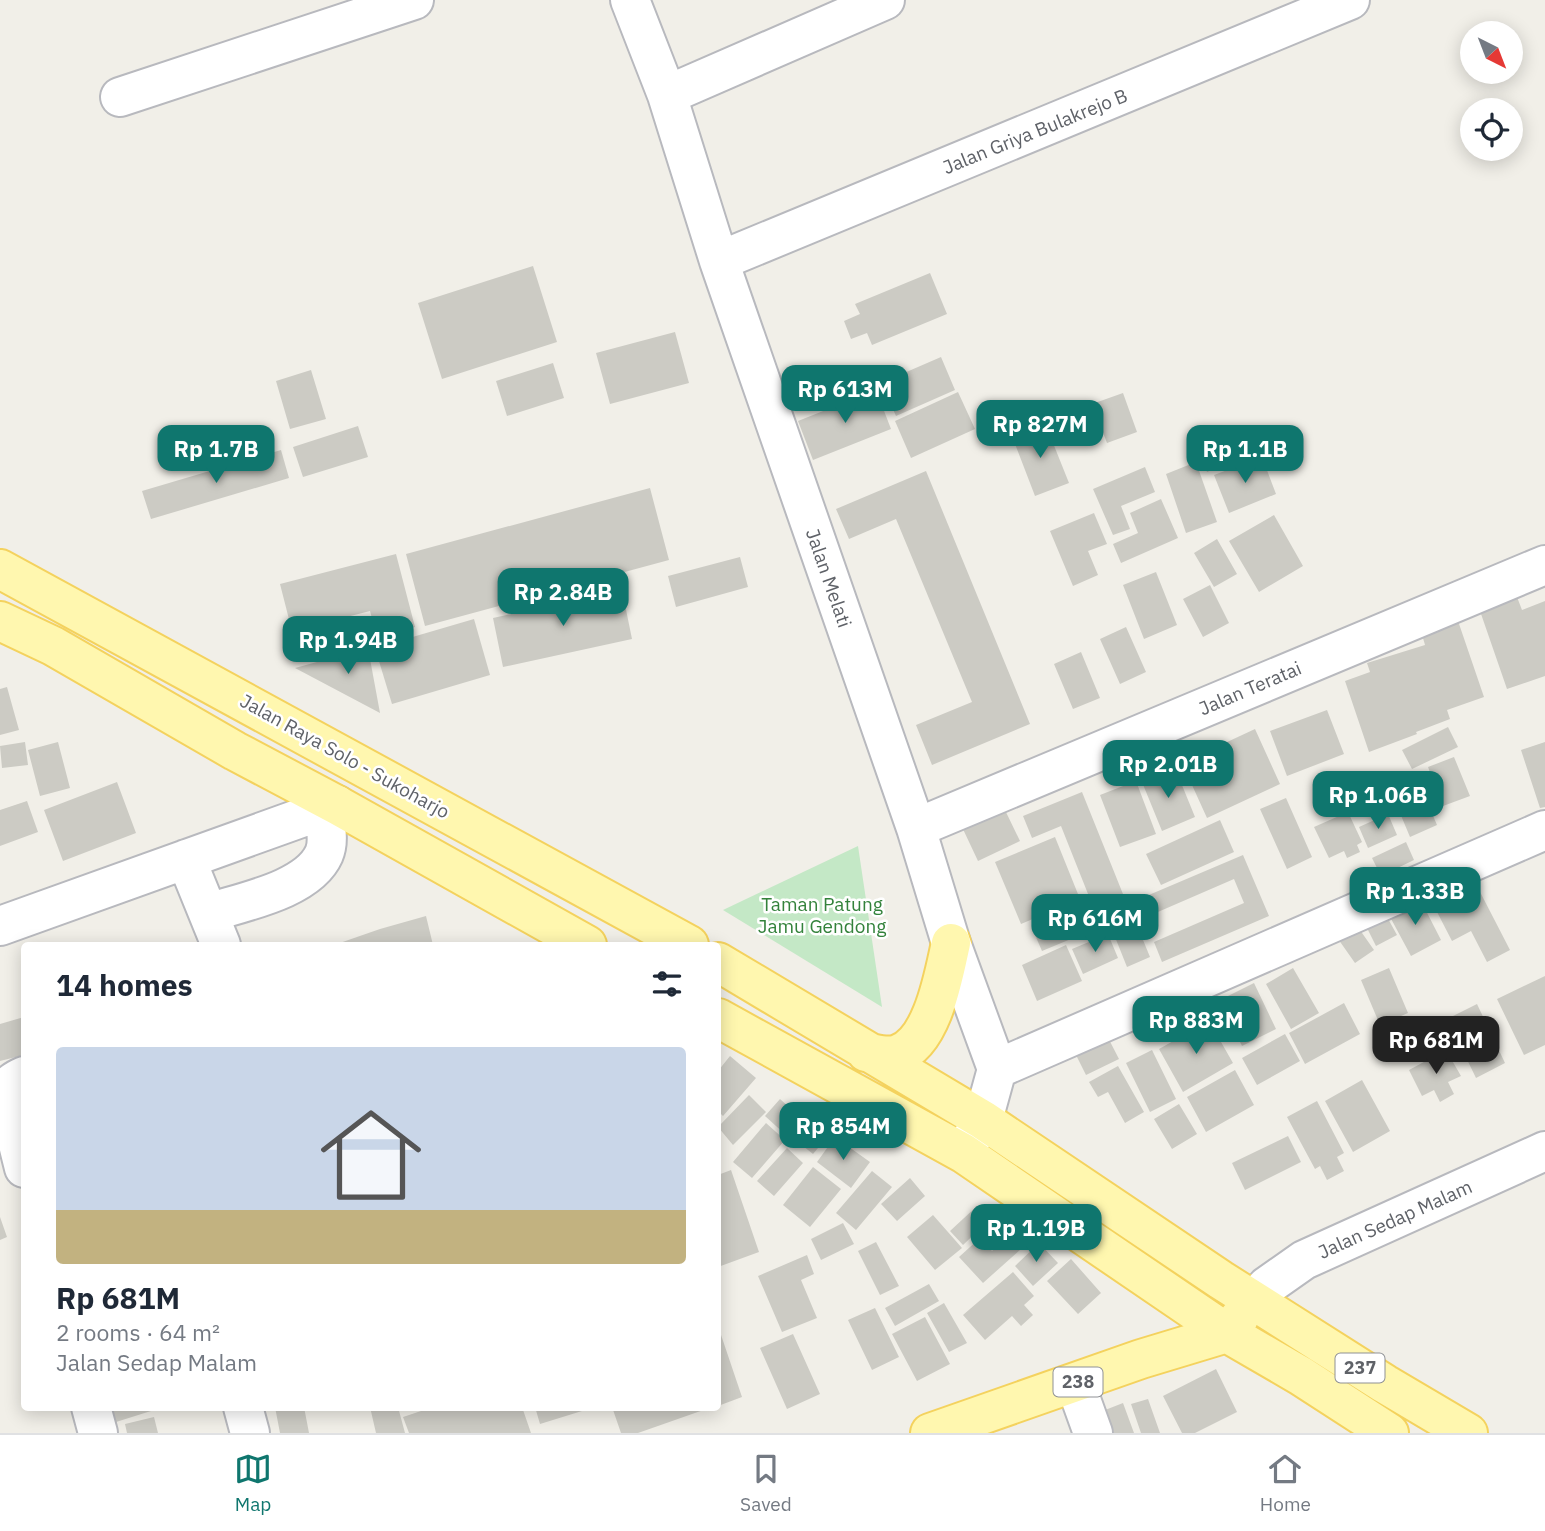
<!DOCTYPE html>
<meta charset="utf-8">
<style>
:root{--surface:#fff;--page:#f2f2f3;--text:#1f2937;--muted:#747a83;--line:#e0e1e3;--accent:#0f766e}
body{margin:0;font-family:"IBM Plex Sans",sans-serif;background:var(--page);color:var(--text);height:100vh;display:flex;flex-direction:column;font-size:26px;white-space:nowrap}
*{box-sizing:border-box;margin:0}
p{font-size:23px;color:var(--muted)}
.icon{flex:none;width:38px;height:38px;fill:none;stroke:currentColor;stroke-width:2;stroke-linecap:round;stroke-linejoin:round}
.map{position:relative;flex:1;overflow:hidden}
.drawer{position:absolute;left:21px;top:942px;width:700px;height:469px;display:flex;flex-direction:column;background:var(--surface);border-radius:7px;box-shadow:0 4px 18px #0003}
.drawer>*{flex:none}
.needle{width:46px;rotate:138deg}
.controls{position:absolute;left:1460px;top:21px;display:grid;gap:14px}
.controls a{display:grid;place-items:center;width:63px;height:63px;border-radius:50%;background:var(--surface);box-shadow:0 4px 18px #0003;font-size:35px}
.price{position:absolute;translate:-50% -60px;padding:0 16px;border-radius:14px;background:var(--accent);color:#fff;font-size:23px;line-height:46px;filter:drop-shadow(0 2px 4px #0008)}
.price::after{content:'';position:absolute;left:50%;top:42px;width:21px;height:16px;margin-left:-10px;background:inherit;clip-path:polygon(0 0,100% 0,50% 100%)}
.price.selected{background:#222;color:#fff}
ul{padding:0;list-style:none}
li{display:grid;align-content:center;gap:14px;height:371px;padding:0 35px}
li+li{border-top:2px solid var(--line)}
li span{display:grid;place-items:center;height:217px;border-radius:7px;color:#555}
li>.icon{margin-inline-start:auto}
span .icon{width:126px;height:126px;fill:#fffc;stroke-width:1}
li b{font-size:30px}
h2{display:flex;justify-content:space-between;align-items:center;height:84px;padding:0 35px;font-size:30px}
.tabs{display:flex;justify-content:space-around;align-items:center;height:98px;border-top:2px solid var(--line);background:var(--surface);font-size:19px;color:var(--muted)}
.tabs a{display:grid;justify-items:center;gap:4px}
.tabs .selected{color:var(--accent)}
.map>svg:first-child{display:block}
</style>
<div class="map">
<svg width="1545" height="1433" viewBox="0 0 1545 1433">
<rect width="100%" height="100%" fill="#f1efe8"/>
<path fill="#c4e8c6" d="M858,846L882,1007L723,910Z"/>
<path fill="#cccbc4" d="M533,266L557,342L442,379L418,303Z
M930,273L947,314L872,345L867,333L851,339L844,321L860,314L855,304Z
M675,332L689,383L610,404L596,353Z
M941,357L955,390L896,416L881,383Z
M553,363L564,398L507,416L496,381Z
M311,370L326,419L290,429L276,381Z
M876,390L891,429L813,460L798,421Z
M958,392L975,429L911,458L895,421Z
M1123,393L1137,432L1107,443L1092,404Z
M1045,423L1069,483L1035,496L1012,436Z
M358,426L368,457L303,477L293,447Z
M1225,427L1231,442L1252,433L1259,450L1207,472L1200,455L1214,449L1207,434Z
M281,450L289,478L151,519L142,491Z
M1262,457L1276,494L1229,513L1214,475Z
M1196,462L1217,522L1186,533L1166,474Z
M1145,467L1155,492L1121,506L1130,529L1113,535L1093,489Z
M926,471L1030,724L932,765L916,725L972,702L896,519L849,539L836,509Z
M650,488L669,560L425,626L406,554Z
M1161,499L1178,538L1121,563L1113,544L1138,533L1130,513Z
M1094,513L1107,544L1088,551L1098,575L1073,586L1050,531Z
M1274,515L1303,566L1259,592L1229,541Z
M1217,539L1237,574L1214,587L1194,553Z
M396,554L415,627L377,637L370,611L292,631L280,584Z
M740,557L748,587L676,607L668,576Z
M1156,572L1177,625L1144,639L1123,585Z
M1210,585L1229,623L1203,637L1183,599Z
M622,590L632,639L503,667L493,618Z
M1517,597L1522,610L1545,601V676L1507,689L1480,611Z
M1457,618L1484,697L1447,710L1450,719L1416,732L1417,734L1369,752L1345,681L1370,672L1367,663L1425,645L1421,631Z
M474,619L490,675L392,704L375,648Z
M1126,627L1146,672L1120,684L1100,639Z
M368,648L380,713L295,668Z
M1081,652L1100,698L1073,709L1054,664Z
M7,687L19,730L0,735V689Z
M1327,710L1344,754L1287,776L1270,731Z
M1448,727L1458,747L1412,769L1402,750Z
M1255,729L1280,784L1207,818L1182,763Z
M25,742L28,765L2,768L0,746Z
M58,742L70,788L40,796L28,750Z
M1545,742V807L1540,808L1521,750Z
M1454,757L1470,796L1443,806L1428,767Z
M1175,768L1195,817L1162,831L1142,782Z
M1414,771L1437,825L1410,837L1387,782Z
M1136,781L1156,834L1120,847L1100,795Z
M117,782L136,833L63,861L44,810Z
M1082,792L1131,914L1042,951L1032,928L1092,904L1061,826L1032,838L1023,816Z
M1286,798L1312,857L1287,869L1260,809Z
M27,801L38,832L0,846V810Z
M1004,808L1020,841L978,861L962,827Z
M1348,812L1362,842L1357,845L1360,852L1347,858L1344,851L1329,858L1314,827Z
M1388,814L1397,835L1368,848L1359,827Z
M1220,820L1234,852L1161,885L1146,854Z
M1055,837L1080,899L1021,924L995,862Z
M1406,842L1414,860L1381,876L1372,858Z
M1243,855L1269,916L1162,962L1154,942L1244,903L1234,879L1144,918L1137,900Z
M1461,881L1468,894L1478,888L1510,950L1487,962L1471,931L1452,941L1436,910L1447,905L1441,892Z
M1420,899L1441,940L1411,956L1389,915Z
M1381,906L1397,935L1376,946L1361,916Z
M426,916L433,945H334L380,929Z
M1134,918L1150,957L1127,967L1111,927Z
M1355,923L1374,950L1355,963L1336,936Z
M1108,934L1118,958L1083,974L1072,949Z
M1066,945L1082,981L1037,1001L1022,965Z
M1293,968L1319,1013L1291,1029L1266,984Z
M1389,968L1408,1013L1380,1025L1361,980Z
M1545,976V1045L1524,1055L1497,999Z
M1254,983L1276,1029L1242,1046L1220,1000Z
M1344,1003L1360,1034L1305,1064L1289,1033Z
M1477,1004L1505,1063L1476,1078L1458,1041L1451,1044L1441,1022Z
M24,1017V1055L0,1061V1024Z
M1209,1021L1233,1063L1183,1092L1159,1049Z
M1102,1026L1119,1059L1086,1075L1070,1043Z
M1285,1034L1300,1061L1257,1085L1242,1058Z
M1152,1050L1176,1099L1150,1112L1126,1063Z
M1446,1050L1461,1076L1448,1082L1454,1094L1440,1102L1434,1090L1422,1096L1409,1070Z
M730,1056L756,1078L723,1116L718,1111V1071Z
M1118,1066L1144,1112L1125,1123L1108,1092L1098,1097L1089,1082Z
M1235,1070L1254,1105L1206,1132L1187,1097Z
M1362,1080L1390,1131L1353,1152L1325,1101Z
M749,1095L766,1112L733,1145L718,1127Z
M780,1099L802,1119L787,1136L765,1116Z
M1317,1101L1344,1153L1337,1157L1344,1171L1327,1180L1320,1166L1315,1169L1287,1117Z
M1179,1104L1197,1134L1172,1149L1154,1119Z
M808,1120L828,1136L813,1154L793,1138Z
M766,1123L785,1140L752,1178L733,1162Z
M1288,1136L1301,1162L1245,1190L1232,1163Z
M835,1137L870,1162L851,1188L817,1162Z
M787,1148L803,1163L774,1196L757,1181Z
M813,1167L841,1189L810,1227L783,1205Z
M731,1170L759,1252L718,1267V1175Z
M872,1171L892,1187L856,1230L836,1213Z
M910,1178L925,1196L897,1221L881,1204Z
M977,1206L989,1220L963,1245L950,1231Z
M933,1215L962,1248L935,1270L907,1237Z
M0,1217L7,1237L0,1240Z
M843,1223L854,1244L821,1260L811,1239Z
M1019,1227L1031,1240L983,1283L959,1257L980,1238L992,1251Z
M876,1242L899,1286L880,1295L858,1251Z
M1039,1243L1058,1263L1033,1286L1015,1266Z
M807,1255L814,1274L801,1280L817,1318L782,1332L758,1276Z
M1071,1259L1101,1293L1078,1314L1047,1281Z
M1013,1272L1034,1296L1024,1305L1033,1315L1021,1326L1012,1316L985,1340L963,1315Z
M929,1284L939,1301L895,1326L885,1308Z
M944,1303L967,1343L949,1352L927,1313Z
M875,1308L899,1357L872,1370L848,1320Z
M925,1317L950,1364L917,1381L892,1334Z
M718,1326L742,1397L718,1406Z
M793,1334L820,1394L787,1409L760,1348Z
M1216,1369L1237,1412L1195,1433H1182L1163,1396Z
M1148,1399L1160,1433H1141L1131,1404Z
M1123,1403L1134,1433H1107L1100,1412Z
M112,1407H150L151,1411L116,1422Z
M275,1407H304L309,1433H280Z
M370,1407H398L405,1433H376Z
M433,1407H522L531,1433H409L403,1417Z
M535,1407H581L582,1411L540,1424Z
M612,1407H712L638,1433H621Z
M154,1417L158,1433H127L125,1424Z"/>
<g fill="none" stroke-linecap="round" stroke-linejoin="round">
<g stroke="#b8b9be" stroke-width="42">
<path id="minor" d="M630,0L667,95L719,261L916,828L951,943L997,1069L983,1120L966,1147
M667,95L885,0
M120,97L414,0
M719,261L1350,0
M916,828L1545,565
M186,859L221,945
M208,913C242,902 308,890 324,854C330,840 325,824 323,810
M0,926L337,805
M997,1069L1545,830
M24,1076C15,1080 7,1084 6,1096L24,1168
M1254,1300L1267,1286L1304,1260L1545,1151
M1075,1383L1093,1433
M91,1407L98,1433
M243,1407L250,1433"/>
</g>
<g stroke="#f4d25e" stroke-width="42">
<path id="major" d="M0,569L689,945
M0,621L53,646L235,751L337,805L587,945
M718,962L983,1120L1221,1280L1385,1384L1468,1433
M718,1018L963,1153L1227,1333L1301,1376L1389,1433
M866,1052C877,1054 887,1058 898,1054C933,1042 944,974 951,943
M930,1433L1141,1359L1227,1333L1239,1318"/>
</g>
<use href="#minor" stroke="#fff" stroke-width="38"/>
<use href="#major" stroke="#fff7af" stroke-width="38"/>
</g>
<g text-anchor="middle" stroke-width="5" stroke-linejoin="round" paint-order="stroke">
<g fill="#fff" stroke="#8f9195" stroke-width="2">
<rect x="1335.5" y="1353.5" width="49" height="29" rx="5"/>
<rect x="1053.5" y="1367.5" width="49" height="29" rx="5"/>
</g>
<g font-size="18" font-weight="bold" fill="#5f6268">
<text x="1360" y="1374">237</text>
<text x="1078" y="1388">238</text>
</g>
<g font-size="19" fill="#5f6268" stroke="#fff">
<text transform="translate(1035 131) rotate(-22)" y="7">Jalan Griya Bulakrejo B</text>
<text transform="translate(829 578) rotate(71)" y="7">Jalan Melati</text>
<text transform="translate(1250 688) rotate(-23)" y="7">Jalan Teratai</text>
<text transform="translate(345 756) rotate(29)" y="7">Jalan Raya Solo - Sukoharjo</text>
<text transform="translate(1395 1219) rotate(-24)" y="7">Jalan Sedap Malam</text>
</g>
<g font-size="19" fill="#33823b" stroke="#fff">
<text x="822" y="911">Taman Patung<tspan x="822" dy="22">Jamu Gendong</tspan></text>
</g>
</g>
</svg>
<div class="controls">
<a><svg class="needle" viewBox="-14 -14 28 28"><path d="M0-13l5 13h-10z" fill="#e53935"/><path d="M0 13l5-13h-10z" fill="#747a83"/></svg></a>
<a><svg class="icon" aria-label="locate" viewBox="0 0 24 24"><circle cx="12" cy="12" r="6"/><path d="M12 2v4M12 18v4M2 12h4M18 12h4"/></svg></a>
</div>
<b class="price" style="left:845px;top:425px">Rp 613M</b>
<b class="price" style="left:1040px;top:460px">Rp 827M</b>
<b class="price" style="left:216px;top:485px">Rp 1.7B</b>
<b class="price" style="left:1245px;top:485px">Rp 1.1B</b>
<b class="price" style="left:563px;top:628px">Rp 2.84B</b>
<b class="price" style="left:348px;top:676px">Rp 1.94B</b>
<b class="price" style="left:1168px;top:800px">Rp 2.01B</b>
<b class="price" style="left:1378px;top:831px">Rp 1.06B</b>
<b class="price" style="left:1415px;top:927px">Rp 1.33B</b>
<b class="price" style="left:1095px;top:954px">Rp 616M</b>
<b class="price" style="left:1196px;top:1056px">Rp 883M</b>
<b class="price selected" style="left:1436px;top:1076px">Rp 681M</b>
<b class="price" style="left:843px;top:1162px">Rp 854M</b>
<b class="price" style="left:1036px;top:1264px">Rp 1.19B</b>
<section class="drawer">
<h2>14 homes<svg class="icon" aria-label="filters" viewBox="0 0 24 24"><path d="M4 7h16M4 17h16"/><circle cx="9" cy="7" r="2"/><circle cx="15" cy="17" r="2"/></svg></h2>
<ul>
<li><span style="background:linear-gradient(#c9d6e8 75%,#c2b280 0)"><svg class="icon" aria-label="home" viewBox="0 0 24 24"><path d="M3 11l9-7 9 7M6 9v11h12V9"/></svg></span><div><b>Rp 681M</b><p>2 rooms · 64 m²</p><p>Jalan Sedap Malam</p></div></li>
</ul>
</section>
</div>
<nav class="tabs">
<a class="selected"><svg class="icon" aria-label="map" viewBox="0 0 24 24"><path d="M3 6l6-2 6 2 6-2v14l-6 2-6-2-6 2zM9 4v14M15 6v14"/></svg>Map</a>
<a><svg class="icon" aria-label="saved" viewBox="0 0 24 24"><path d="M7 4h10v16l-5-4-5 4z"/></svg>Saved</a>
<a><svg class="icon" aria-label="home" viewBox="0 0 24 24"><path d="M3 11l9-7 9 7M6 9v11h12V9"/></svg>Home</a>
</nav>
